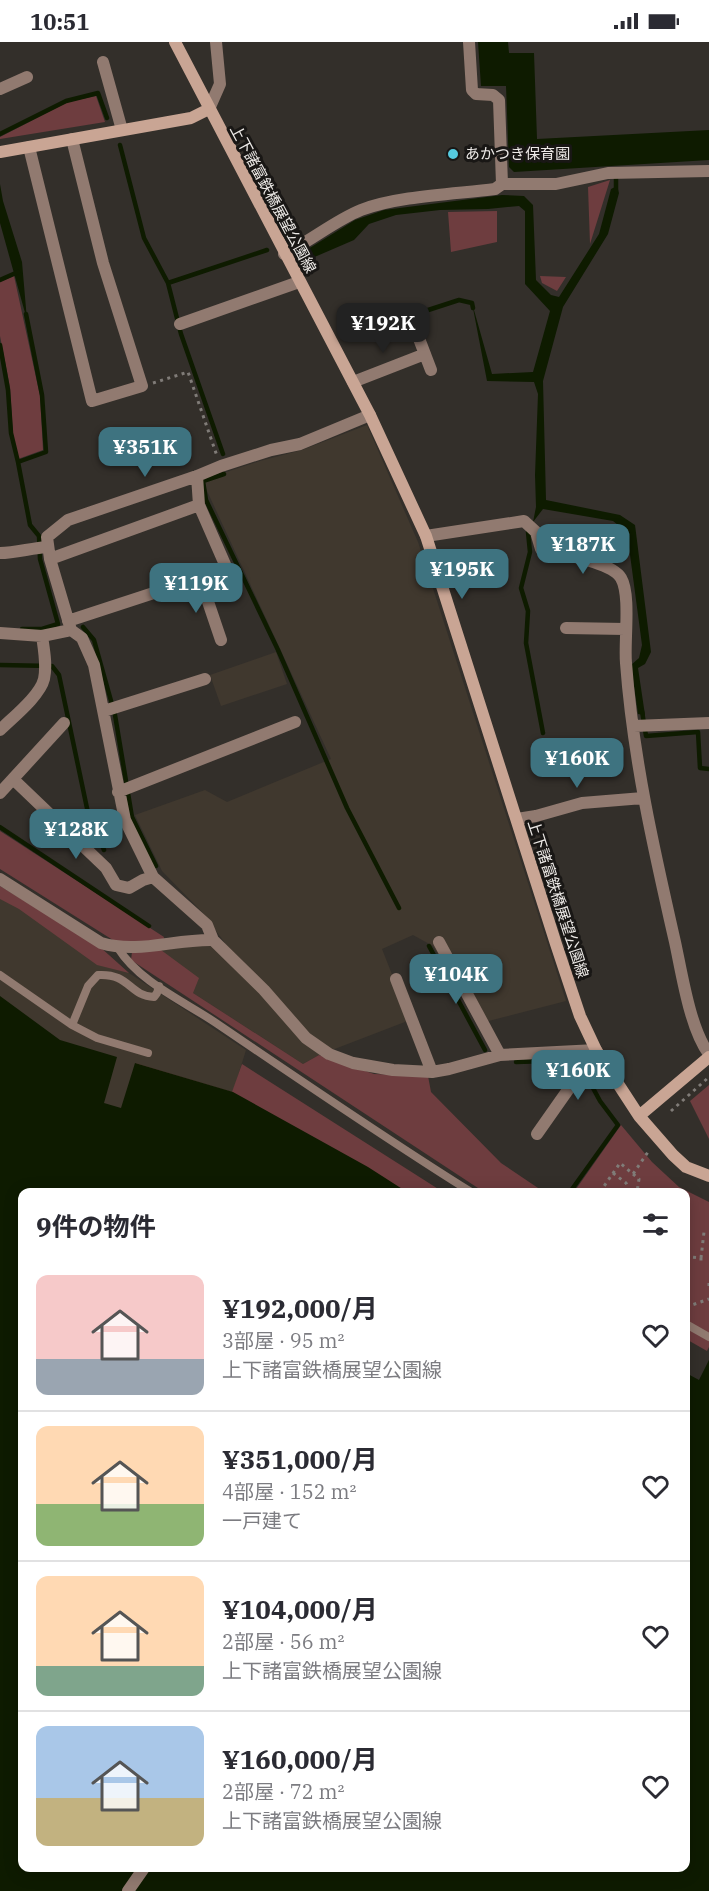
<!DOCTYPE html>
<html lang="ja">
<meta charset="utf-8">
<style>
:root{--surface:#fff;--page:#f2f2f3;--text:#2b2b33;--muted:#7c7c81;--line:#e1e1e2;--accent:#3e7380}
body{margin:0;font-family:"IBM Plex Serif","Noto Sans JP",serif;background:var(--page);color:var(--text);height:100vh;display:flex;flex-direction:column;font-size:22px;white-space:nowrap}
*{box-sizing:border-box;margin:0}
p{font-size:20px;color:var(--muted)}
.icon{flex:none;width:33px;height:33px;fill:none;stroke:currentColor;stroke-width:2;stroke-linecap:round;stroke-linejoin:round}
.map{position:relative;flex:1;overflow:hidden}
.side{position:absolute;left:18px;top:1146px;width:672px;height:684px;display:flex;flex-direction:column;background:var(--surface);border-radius:12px;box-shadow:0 3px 15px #0003}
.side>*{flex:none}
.price{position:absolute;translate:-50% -51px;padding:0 14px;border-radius:12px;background:var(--accent);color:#fff;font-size:20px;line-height:39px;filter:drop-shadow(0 2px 3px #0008)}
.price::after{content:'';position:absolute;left:50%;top:36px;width:18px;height:14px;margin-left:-9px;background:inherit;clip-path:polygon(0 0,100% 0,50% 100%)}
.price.on{background:#222;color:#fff}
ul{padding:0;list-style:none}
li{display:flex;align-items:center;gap:18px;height:150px;padding:0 18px}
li+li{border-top:2px solid var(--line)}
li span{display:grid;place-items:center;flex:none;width:168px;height:120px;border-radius:12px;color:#555}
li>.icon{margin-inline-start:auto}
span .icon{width:72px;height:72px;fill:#fffc;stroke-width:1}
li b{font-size:26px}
h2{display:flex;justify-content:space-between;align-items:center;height:72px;padding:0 18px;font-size:26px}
.status{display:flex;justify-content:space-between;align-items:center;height:42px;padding:0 30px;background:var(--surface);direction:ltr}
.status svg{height:16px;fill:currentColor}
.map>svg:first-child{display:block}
</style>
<div class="status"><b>10:51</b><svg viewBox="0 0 49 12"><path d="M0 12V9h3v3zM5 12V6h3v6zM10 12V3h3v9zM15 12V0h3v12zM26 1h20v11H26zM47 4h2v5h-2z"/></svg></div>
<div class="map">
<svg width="709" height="1849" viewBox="0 0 709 1849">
<rect width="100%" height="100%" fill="#332f2a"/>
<path fill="#40382e" d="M367,383L418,500L566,959L477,982L433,904L413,893L382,907L410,978L319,1013L303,1022L193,951L161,908L225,901L202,870L162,829L135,773L205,748L227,760L331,717L202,438L260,419L302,408Z
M276,610L287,642L221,664L210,633Z
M0,844L100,905L129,931L246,1008L233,1050L22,1150L0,1340Z"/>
<path fill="#6e3d3f" d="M96,54L105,80L0,97V95L68,60Z
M610,138L590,202L588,145Z
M497,169V200L451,210L448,170Z
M14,234L40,354L43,408L18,417L13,393L10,345L0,294V240Z
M540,234L566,235L557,249L542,241Z
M0,789L164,895L161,908L199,936L193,951L303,1022L319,1013L374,1032L428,1034L431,1050L501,1121L544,1150H484L131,918L132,910L0,827Z
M0,844L100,905L129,931L97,923L19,867L0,857Z
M135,1021L232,1050L242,1022L443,1150H349Z
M709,1043V1097L690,1059Z
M621,1083L652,1120L679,1145L709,1160V1305L707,1309L686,1297V1150H574Z"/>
<path fill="#0e1b00" d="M478,0H508L509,11H534L537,97L709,88V118L514,130L509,125L506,44H481Z
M0,142L3,159L22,220L27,278L0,181Z
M617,144L619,151L608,192L563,265L543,339L546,458L620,473L635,483L651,610L645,622L638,626L645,673L638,672L631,623L639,616L642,603L627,490L613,479L543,467L533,480L536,465L535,433L538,352L534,340L487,339L472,261L492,332L533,330L550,269L525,242V169L519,164L488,167L440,168L396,173L369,182L354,198L303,220L300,212L355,178L384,168L502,153L524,154L533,163L536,238L551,253L559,255L599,192L611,147Z
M0,954L60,998L117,1015L104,1061L121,1066L135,1021L233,1050L368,1125L407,1150H22V1826H686V1331L699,1338L709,1318V1849H0Z"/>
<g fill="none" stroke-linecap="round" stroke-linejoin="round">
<path stroke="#0e1b00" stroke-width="4.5" d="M0,92L66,59L98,51L107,76
M120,103L144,196L168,241L181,292L223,412
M616,149V131
M0,238L18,230
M168,241L267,208
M419,271L459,258L472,261L473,266
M0,303L8,348L11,391L18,420
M224,432L203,439L206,458L278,608L347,766L399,866
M528,490L530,510L521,546L528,569L526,601L543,691
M83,585L94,598L115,673L132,775L156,824
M22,587H42L58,582L40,517L39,494L30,483L18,420L46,410L42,353L26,272
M0,623L52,624L59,633L88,771L104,808
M642,669L646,694L698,690L700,726L709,727
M0,785L149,884
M429,904L485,1008
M516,1020L578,1018
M570,1150L618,1083L600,1059L587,1035"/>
<path stroke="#807c78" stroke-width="3" stroke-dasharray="3 4.5" stroke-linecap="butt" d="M153,341L188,330L217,414
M671,1069L709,1035
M613,1131L626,1141L630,1150
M633,1132L639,1137L637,1150
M600,1150L620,1121L633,1132L648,1110
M686,1213L690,1215L701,1216V1222
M701,1216L704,1190
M709,1241V1244
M686,1263H692L709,1257"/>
<path stroke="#917a70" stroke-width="8" d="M118,906C140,941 186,960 219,983C303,1040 386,1097 471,1150
M0,933L72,983L97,996L148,1011
M72,983L88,944L98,933C130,931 129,954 154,955L157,951L159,944
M686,1282L709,1295"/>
<path stroke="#917a70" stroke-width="12" d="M469,0L472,48L476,52L493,53L499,58L502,142
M103,20L122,88
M0,47L27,35
M209,67L220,42L216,0
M29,105L92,359L142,344L103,221L72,97
M284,212C311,199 334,179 361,168C397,154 455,152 495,147L502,142H556L608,131L709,129
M180,282L299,240
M418,294L431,328
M353,340L425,312
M370,373L300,402L271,408L221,424L197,434L68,478L47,495L50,517L71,588L82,596L94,623L125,778L153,835L207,883L213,898L264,948L306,996L329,1012L353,1021L393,1028L432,1030L449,1027L500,1013L596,1008
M426,494L524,479L536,490L541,507C560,512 612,520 621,536C631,553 624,600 626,621C633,716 654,808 675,900C682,932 690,987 709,1012
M0,511C16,511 31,506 48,505
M50,517L199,463
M200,536L221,598
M68,579L227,527L199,463L197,434
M566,586L625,587
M0,591L42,594L71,588
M104,669L205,637
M634,684L709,681
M0,688C12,676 40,654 44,637C47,623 44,608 42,594
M13,737L106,826L116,843L129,846L143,838L153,835
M118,750L295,680
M0,751L64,681
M517,777L536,774L582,761L643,756
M69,791L83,776
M0,837L101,901C138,912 174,897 213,898
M439,900L500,1013
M396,937L432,1030
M537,1092L596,1008
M128,1849L144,1826"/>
<path stroke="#c9a594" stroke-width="12" d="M175,0L370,373L426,494L556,902L580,974L596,1008L639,1074L673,1113L686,1125L709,1134
M0,110L191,76L209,67
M639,1074L709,1015"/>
</g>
<circle fill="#55cadf" stroke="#191715" stroke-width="2" cx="453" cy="112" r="6"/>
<g text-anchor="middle" stroke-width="6" stroke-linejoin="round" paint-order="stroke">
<g font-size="15" fill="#edeae7" stroke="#191715" text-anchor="start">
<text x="465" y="117">あかつき保育園</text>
</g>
<g font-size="15" fill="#edeae7" stroke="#191715">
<text transform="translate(273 157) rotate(62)" y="5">上下諸富鉄橋展望公園線</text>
<text transform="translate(558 857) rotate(72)" y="5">上下諸富鉄橋展望公園線</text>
</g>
</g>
</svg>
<b class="price on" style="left:383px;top:312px">¥192K</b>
<b class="price" style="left:145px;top:436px">¥351K</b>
<b class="price" style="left:583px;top:533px">¥187K</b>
<b class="price" style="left:462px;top:558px">¥195K</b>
<b class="price" style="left:196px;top:572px">¥119K</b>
<b class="price" style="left:577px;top:747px">¥160K</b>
<b class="price" style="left:76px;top:818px">¥128K</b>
<b class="price" style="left:456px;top:963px">¥104K</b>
<b class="price" style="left:578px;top:1059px">¥160K</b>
<section class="side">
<h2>9件の物件<svg class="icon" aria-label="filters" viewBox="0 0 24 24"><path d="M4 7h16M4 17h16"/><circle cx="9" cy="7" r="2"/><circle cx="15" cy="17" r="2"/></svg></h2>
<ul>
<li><span style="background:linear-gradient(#f6c9c9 70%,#9aa5b1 0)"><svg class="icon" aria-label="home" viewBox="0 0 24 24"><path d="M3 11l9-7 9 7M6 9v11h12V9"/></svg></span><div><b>¥192,000/月</b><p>3部屋 · 95 m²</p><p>上下諸富鉄橋展望公園線</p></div><svg class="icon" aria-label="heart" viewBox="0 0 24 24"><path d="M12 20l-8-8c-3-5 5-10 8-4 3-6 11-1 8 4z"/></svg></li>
<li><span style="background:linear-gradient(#ffd9b3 65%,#8fb573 0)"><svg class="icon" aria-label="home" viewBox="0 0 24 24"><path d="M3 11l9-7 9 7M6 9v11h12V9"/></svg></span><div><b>¥351,000/月</b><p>4部屋 · 152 m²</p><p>一戸建て</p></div><svg class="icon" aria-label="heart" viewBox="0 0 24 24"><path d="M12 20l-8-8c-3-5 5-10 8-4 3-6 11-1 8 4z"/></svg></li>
<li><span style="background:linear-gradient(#ffd9b3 75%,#7fa58c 0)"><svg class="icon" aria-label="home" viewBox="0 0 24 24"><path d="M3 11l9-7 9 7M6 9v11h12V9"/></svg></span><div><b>¥104,000/月</b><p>2部屋 · 56 m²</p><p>上下諸富鉄橋展望公園線</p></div><svg class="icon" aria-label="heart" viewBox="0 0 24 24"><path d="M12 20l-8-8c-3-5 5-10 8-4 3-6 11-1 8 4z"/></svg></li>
<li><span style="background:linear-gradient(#a9c7e8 60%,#c2b280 0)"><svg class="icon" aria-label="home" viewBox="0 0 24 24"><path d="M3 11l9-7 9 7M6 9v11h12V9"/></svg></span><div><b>¥160,000/月</b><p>2部屋 · 72 m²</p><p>上下諸富鉄橋展望公園線</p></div><svg class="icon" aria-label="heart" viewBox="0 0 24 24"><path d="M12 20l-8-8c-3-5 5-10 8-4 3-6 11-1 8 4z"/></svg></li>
</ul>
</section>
</div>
